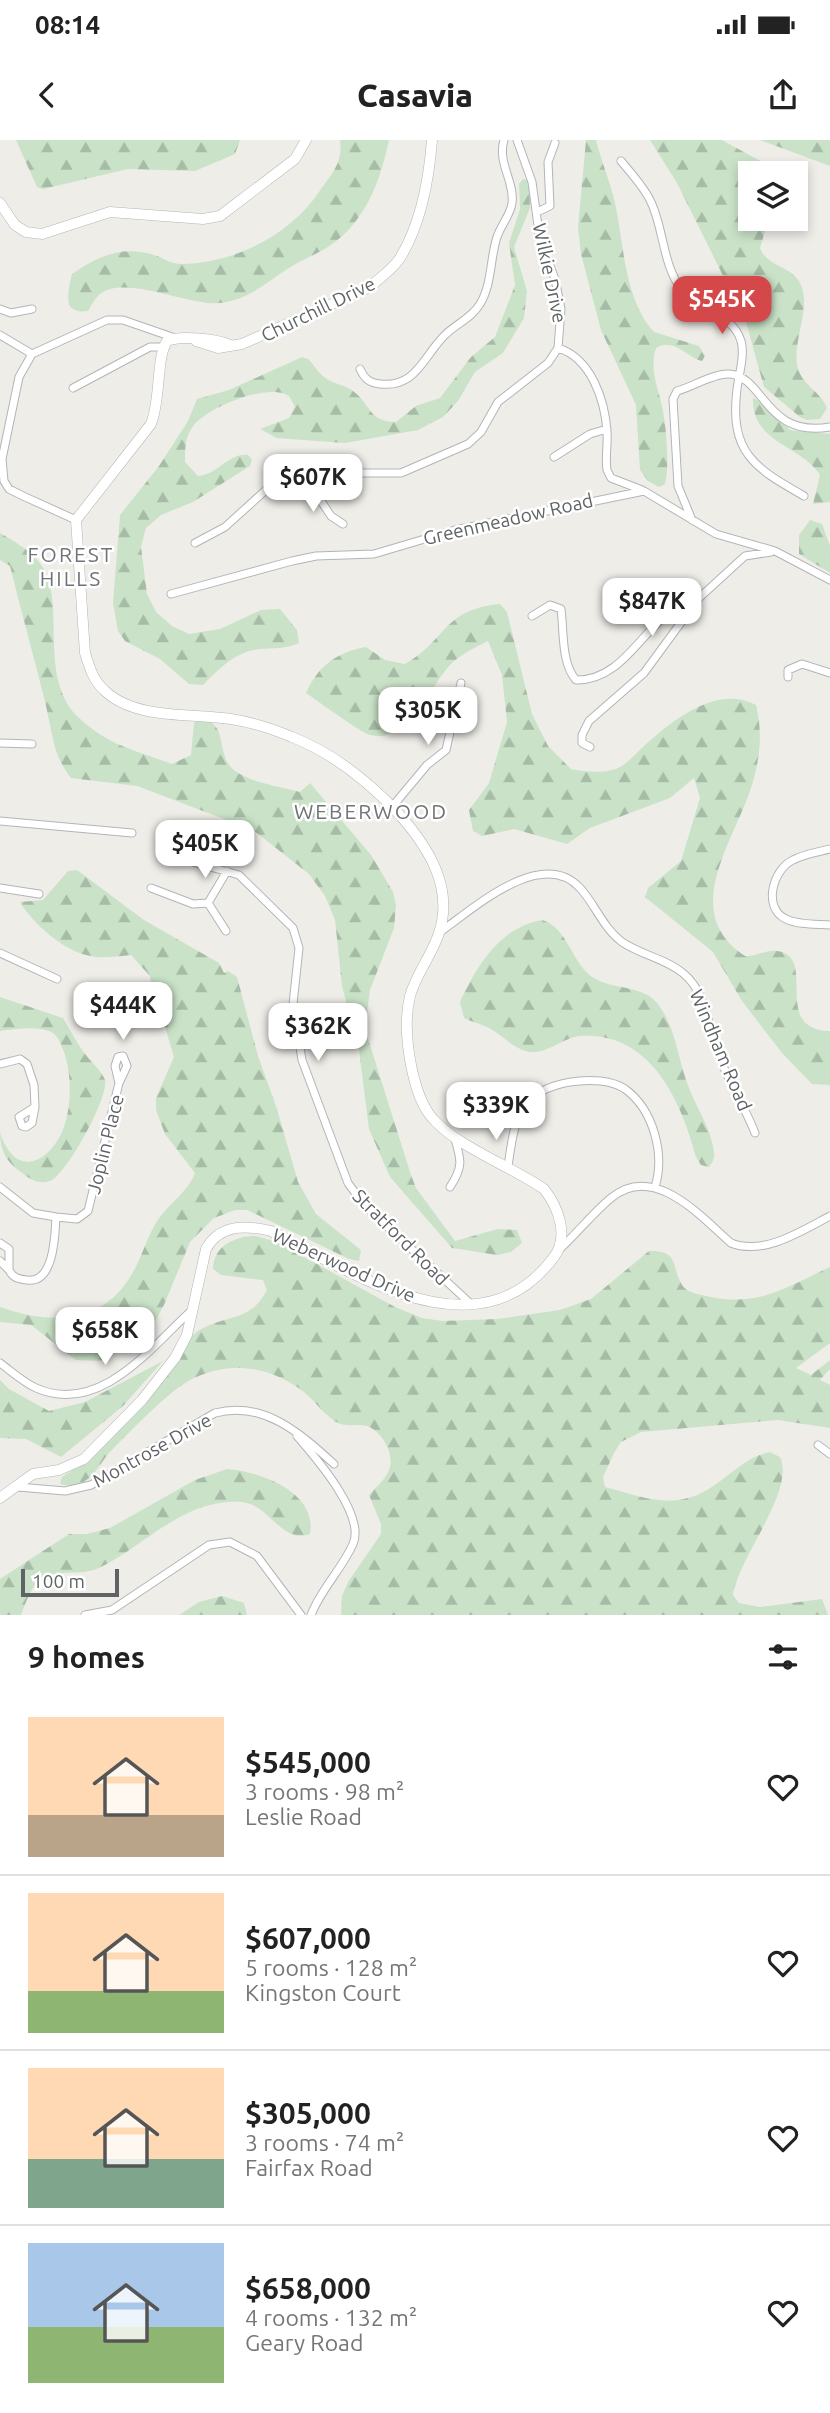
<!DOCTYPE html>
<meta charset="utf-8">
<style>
:root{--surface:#fff;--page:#f6f6f6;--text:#222;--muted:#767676;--line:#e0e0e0;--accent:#d44849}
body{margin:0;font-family:Ubuntu,sans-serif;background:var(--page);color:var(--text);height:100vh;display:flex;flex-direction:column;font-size:26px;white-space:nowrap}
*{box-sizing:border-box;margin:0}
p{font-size:23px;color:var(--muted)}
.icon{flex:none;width:38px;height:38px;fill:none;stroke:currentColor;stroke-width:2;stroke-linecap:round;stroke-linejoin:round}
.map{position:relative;height:1475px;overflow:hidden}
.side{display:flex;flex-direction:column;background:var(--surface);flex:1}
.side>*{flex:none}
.fabs{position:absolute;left:738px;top:21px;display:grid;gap:14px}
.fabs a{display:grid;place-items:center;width:70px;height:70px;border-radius:0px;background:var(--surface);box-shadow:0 4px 10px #0003;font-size:35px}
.scale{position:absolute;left:21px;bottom:18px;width:98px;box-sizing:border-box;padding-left:7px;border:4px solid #5f6366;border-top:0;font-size:19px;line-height:24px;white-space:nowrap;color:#5f6366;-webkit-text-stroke:5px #fff;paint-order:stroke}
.price{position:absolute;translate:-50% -60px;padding:0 16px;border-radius:14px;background:#fff;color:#222;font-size:23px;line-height:46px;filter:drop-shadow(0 2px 4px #0008)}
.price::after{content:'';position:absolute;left:50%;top:42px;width:21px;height:16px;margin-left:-10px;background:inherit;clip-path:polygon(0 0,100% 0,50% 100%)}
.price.on{background:var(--accent);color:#fff}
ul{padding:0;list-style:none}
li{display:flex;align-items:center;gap:21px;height:175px;padding:0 28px}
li+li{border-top:2px solid var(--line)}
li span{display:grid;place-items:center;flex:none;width:196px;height:140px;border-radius:0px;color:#555}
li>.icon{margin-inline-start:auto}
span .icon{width:84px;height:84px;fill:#fffc;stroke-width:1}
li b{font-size:30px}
h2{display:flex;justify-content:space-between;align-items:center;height:84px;padding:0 28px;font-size:30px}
.status{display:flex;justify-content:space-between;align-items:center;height:49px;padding:0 35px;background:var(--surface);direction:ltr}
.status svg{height:19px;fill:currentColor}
header{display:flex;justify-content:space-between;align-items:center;height:91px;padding:0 28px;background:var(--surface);font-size:32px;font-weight:800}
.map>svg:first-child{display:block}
</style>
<div class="status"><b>08:14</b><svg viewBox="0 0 49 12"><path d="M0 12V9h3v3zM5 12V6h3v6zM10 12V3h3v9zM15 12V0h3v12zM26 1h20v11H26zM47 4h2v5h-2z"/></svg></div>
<header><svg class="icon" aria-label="back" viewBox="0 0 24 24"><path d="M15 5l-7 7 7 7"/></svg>Casavia<svg class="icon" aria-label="share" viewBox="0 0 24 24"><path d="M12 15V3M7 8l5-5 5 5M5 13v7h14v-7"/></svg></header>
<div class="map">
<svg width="830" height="1475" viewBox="0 0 830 1475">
<defs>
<pattern id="forest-firs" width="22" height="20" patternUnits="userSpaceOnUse" patternTransform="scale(1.75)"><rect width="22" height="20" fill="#cae3c8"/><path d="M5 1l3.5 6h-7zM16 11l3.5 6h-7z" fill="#a7bca6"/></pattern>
</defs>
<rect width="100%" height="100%" fill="#efede8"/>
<path fill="url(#forest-firs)" d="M16,0H240L235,14L195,31L128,29L43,49L37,47Z
M340,0H389C381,39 366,81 331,105C318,114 303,119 289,128C265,143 249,160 219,163C189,166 125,134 100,154C95,158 91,166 88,171C61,175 68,151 72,134C97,117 119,106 151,114C162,117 170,124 182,124C234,123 289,96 319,52C332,33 343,24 340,0Z
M586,0H596C601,21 610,41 615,63C624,104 624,159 654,192L699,206L705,216L702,221C686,217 674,197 656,208C650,228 656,242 661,262C666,281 670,326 665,344L659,347L648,341L640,330L636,265L601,190L581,114L578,88Z
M650,0H722L762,22L774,33H751V79H778L766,88L760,108C767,127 792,126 800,143C812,167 793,199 797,224C800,245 820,250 827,268L820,279L807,280L800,277L764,247L746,182L677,43Z
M760,0H830V26Z
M523,39L529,41L530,68L514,107L527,151L524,178L503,213L475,232L458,261L443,277L418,290L345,303L277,298L260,289L289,278L295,267L289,256C269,242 209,267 194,285C185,296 185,308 185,322L198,336C218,335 228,313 248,315L252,320L250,326L193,362L161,375L146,388L141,407L147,454L156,472L172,486L189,494L220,489L261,470L280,469L297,490L299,503C286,509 273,508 260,509C235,512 220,528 203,545L189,544L160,519L125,501L118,491L113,463L120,375L159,326L188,281L197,259L229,250L302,217L308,219C315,226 318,233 327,239C335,244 345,245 353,251C372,265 367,281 396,282L416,266L440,258L471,217L495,197L515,145L509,103L520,69L519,44Z
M753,258L766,264L790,290L830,294V362L813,364L820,335C800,304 752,304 753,258Z
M810,380L822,384L830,406V433L799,414V395Z
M0,393C13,401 29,409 39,422C69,459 36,534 77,576C108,606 135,610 172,624L191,615L194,583L199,579C227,581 217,607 229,625C242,642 280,646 300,652L310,643L371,715L393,752L396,765L394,788L370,850L365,889L411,1035L416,1048L455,1101L498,1089L517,1090L522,1103L511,1112L497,1115L452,1108L390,1037L369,989L359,910L342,846L335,780L325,756L309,734L253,690L137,646L71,638C52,615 52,589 45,562C34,517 21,471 10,426L0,420Z
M500,464L507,472L532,574L548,606L571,629C585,632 607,634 620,627C629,622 637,612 645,605C673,580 717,544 756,565C763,593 760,620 751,648C733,703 679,773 745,816C757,817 766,809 777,811C819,816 770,890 830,891V945L812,944L782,913L742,861L713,812L645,757L648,748L681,721L700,658L694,638L670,658L590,688L567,704L514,689L482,696L473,691L469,670L489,643L507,582L502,535L488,501C476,507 461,514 451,524C430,545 409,605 370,595C361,593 318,561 306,553C318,526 337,512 366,507L385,520L405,524C446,501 443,469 500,464Z
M77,730L144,780L219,823L224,833L228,831L237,837L258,916L277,969L298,1042L316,1074L361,1110L359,1121L349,1119L247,1070H235L214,1078L190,1102L164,1165L149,1192L100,1221L76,1220L31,1185L0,1182V1167C51,1185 104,1185 133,1132C142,1117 146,1099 156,1083C167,1064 187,1054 195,1033L165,994L156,970V958L174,917L165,887L155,884L150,836L131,815C118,816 103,819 91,816C65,812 33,784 20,762L43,760L68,731Z
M542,780C569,788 571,824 594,838C613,850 643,845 657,863C676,886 678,921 689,948C697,969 712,990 714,1013C715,1019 712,1023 709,1027L701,1025L696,1017C681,961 651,892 581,896C563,897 548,914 530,912C514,910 503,895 489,888C481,884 472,882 464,878L460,862C476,827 500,787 542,780Z
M0,857L63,878C70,890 77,903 85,914C91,922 102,931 105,940C109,957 67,1034 50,1041C38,1045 30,1039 21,1032C6,1022 0,1010 0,992C13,1035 45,1028 62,992C72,969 72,935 64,912C61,904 57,893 49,891C33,886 15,889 0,891Z
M256,1096L277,1102L395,1167L422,1178L443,1181L497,1179L560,1170L591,1159L649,1111C680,1110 671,1127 682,1145C687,1153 698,1154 706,1156C757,1168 785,1148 830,1127V1203L796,1228L811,1235L830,1220V1229L820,1240L830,1245V1288L778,1280L641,1292L621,1302L614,1313L603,1337L605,1347C653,1360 680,1373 723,1339C739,1327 751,1316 770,1312L780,1317C796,1350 739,1416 733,1455L739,1463L760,1467L822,1459L828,1475H341L342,1456L348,1442L381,1394V1384L369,1355C375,1348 385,1340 389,1330C395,1315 383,1292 367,1286C356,1283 346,1288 336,1282C322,1273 313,1258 300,1249C267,1226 230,1221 194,1238C170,1249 129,1293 109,1313C101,1322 96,1334 85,1341C76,1347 69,1346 60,1344L62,1337C106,1310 133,1276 164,1235C173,1224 181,1205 192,1196C217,1173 249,1186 267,1150L263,1140L221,1135L213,1129C213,1106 235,1096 256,1096Z
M163,1221L123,1266L61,1317L26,1299L0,1298V1240L9,1249L49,1271L85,1262Z
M227,1329C259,1331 318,1352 310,1394C281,1404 270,1365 242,1362C185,1357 145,1406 99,1428C79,1437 56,1427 38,1442C30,1449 25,1465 21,1475H0V1439L69,1394H87L110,1388L195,1340Z
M222,1456L244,1463L247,1475H179L199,1462Z"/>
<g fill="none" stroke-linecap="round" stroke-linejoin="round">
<g stroke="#b2b5b8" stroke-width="9">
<path id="street" d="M621,21C631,33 643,46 650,60C664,87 662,125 682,150C698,171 733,173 741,201C745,215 739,234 737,249C729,313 755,328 804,356
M537,72L550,66L548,22L555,3
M0,169L11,173L32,169
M0,195L32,214
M558,208C591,218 605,260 607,292C608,305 605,317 607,330L611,338L642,350
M360,229C364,238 369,243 380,244C416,248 423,217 444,196C455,184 471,179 480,164C492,145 490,118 497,97C501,85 511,74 512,63C515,42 497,23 504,0
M73,248L150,207H163
M554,317L590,294L607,289
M307,340L331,376L343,384
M76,380L23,356L9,349L4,341L2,319L19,237L32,214L107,180H123L175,198
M692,380L678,346L673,259L677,251C692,247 714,233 729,234C765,236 764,298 830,287
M195,403L225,387L278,339L290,335L307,340L346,333H401L468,304L481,292L498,262L548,223L558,208L561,169L555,139L540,100L532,42L517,0
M171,454L292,421L316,416L374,414L455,390L644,351L716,394L775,411L830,440
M532,476L550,465L561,469C564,491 561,523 576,540C631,541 648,467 699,458
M788,537V530L802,524L830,533
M0,603L32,604
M590,607L582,603V595L589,581L644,533L699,458L745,416L771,412
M392,667L427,625L446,610L461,543
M0,681L132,693
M830,709C818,712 804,714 793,720C773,729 762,768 786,779C798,785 816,784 830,785
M182,719L239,735L293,788L299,808L293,864L302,920L348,1043L365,1066L472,1165
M0,748L39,754
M151,748L193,764L208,763
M208,763L227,731
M208,763L226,791
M440,792C472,770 541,706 580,748C595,764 603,788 622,802C641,815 667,819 684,834C707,853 708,889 719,916C729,943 745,967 755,993
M0,813L57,839
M0,924L20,919L27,924L34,945L35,967
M35,967L32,983L26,987L22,986L19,977Z
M508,1026C511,1007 513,986 522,969C537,941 600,932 625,949C654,970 665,1015 655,1047
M0,1047L33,1073L56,1077C55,1096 54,1144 27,1140C18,1139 13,1138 9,1130
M450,1047C464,1026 461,1019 454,996
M56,1077L77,1079L88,1071L119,943L127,926L123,916L118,917L115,926L119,943
M0,1103L9,1109V1130L0,1121
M561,1108C578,1092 593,1073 611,1058C654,1022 701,1077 731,1103C763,1116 802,1091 830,1076
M0,1223C11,1231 23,1242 36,1248C100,1276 151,1207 192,1170
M297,1296C316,1318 366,1375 353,1404C342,1429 321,1449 311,1475
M818,1305L830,1314
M18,1347L65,1351L91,1345L215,1273C263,1260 300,1293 334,1324
M85,1475L112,1470L209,1405L230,1402L257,1416L301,1475"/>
</g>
<g stroke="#b2b5b8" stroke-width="11">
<path id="secondary" d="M0,63L15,85L26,92L42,94L110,72L203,79L220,76L295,19L306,0
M196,201L218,208L242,204L368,148C379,139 392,130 400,118C421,84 429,39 432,0
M0,1358L33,1334L59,1330L84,1319L142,1260L175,1218L187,1195L206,1109C220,1084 245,1085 271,1091C355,1134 479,1218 554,1117C569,1097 559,1068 544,1049C512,1027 461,1008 436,982C422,969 416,948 412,930C407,906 404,880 410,856C416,834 432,815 439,793C454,747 428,707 399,674C369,642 333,613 292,597C273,589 251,582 231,579C192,573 134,580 104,550C93,540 89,526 85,513L76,380L151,284C161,259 156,218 167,201C180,195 217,199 230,205"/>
</g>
<use href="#street" stroke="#fff" stroke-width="7"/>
<use href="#secondary" stroke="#fff" stroke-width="10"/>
</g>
<g text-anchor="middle" stroke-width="5" stroke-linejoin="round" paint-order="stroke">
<g font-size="19" fill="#5f6366" stroke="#fff">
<text transform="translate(550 133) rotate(78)" y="7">Wilkie Drive</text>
<text transform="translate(318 169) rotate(-26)" y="7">Churchill Drive</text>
<text transform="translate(508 379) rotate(-13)" y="7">Greenmeadow Road</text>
<text transform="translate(721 910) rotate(67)" y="7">Windham Road</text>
<text transform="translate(105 1004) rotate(-76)" y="7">Joplin Place</text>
<text transform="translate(401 1097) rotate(45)" y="7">Stratford Road</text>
<text transform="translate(344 1125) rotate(24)" y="7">Weberwood Drive</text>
<text transform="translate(152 1310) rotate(-29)" y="7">Montrose Drive</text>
</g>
<g font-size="21" letter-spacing="2" fill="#707478" stroke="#fff">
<text x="71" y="422">FOREST<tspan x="71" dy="24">HILLS</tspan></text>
<text x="371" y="679">WEBERWOOD</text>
</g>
</g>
</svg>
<div class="fabs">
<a><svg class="icon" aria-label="layers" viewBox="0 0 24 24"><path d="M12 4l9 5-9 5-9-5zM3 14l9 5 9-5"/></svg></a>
</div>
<div class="scale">100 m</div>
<b class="price on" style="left:722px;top:196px">$545K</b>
<b class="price" style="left:313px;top:374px">$607K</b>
<b class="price" style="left:652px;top:498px">$847K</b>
<b class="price" style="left:428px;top:607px">$305K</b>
<b class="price" style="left:205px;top:740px">$405K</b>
<b class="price" style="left:123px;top:902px">$444K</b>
<b class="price" style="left:318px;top:923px">$362K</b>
<b class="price" style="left:496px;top:1002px">$339K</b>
<b class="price" style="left:105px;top:1227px">$658K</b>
</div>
<section class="side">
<h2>9 homes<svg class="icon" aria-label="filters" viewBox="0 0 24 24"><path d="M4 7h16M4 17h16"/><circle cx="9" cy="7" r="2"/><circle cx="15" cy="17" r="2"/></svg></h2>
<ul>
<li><span style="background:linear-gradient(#ffd9b3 70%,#b9a48a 0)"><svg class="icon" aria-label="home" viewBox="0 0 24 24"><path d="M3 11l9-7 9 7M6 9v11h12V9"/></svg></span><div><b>$545,000</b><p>3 rooms · 98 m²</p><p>Leslie Road</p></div><svg class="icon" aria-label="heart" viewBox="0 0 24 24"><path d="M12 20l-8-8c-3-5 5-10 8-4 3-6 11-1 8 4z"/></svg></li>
<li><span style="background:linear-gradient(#ffd9b3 70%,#8fb573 0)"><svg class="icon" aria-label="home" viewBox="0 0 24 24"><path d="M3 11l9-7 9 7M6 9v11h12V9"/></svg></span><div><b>$607,000</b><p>5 rooms · 128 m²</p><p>Kingston Court</p></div><svg class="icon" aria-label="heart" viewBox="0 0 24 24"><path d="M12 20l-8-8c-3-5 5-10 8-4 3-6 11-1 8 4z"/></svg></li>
<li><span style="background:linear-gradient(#ffd9b3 65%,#7fa58c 0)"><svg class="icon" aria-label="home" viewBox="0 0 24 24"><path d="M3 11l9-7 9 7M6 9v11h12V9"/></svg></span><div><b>$305,000</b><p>3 rooms · 74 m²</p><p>Fairfax Road</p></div><svg class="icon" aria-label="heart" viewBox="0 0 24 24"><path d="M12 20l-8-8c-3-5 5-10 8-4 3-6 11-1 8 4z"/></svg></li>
<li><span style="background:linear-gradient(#a9c7e8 60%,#8fb573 0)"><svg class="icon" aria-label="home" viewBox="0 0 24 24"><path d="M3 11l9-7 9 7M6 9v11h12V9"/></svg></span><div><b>$658,000</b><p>4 rooms · 132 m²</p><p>Geary Road</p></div><svg class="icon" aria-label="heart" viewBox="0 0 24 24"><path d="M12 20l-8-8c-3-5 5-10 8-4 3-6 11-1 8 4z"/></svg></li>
</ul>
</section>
